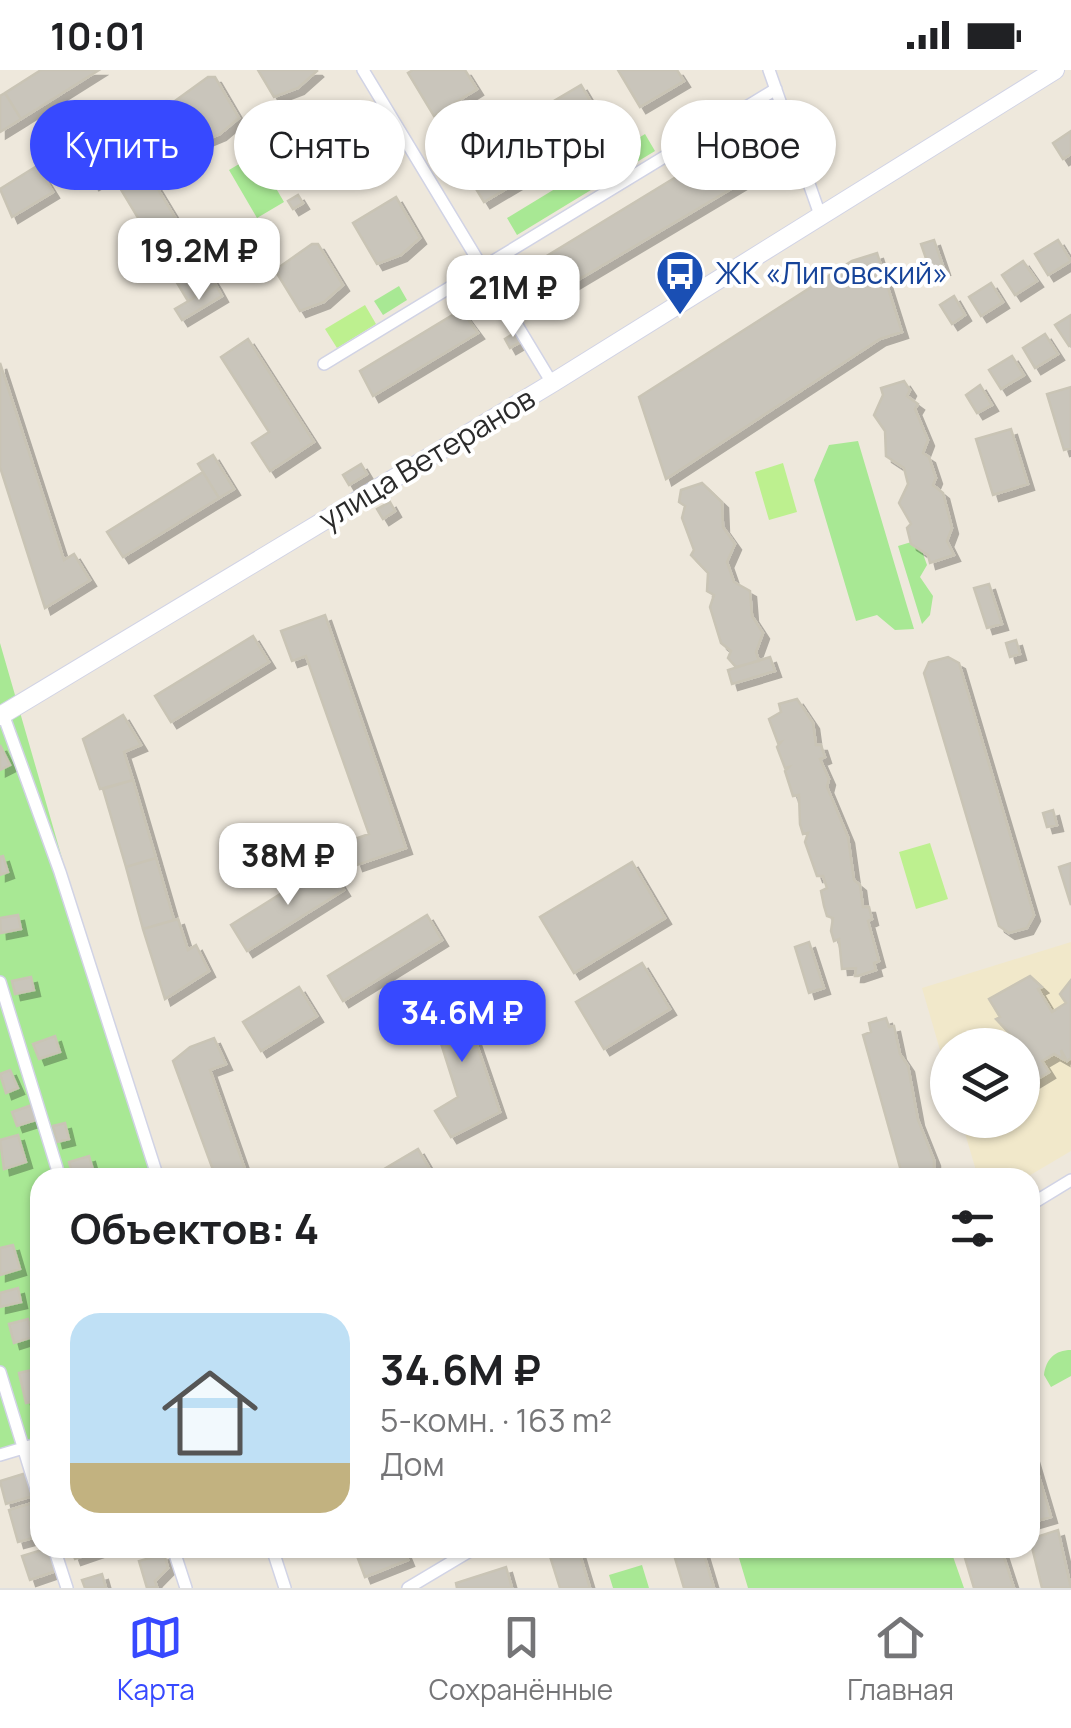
<!DOCTYPE html>
<html lang="ru">
<meta charset="utf-8">
<style>
:root{--surface:#fff;--page:#f6f6f6;--text:#202124;--muted:#757577;--line:#e0e0e0;--accent:#3749ff}
body{margin:0;font-family:Manrope,sans-serif;background:var(--page);color:var(--text);height:100vh;display:flex;flex-direction:column;font-size:38px;white-space:nowrap}
*{box-sizing:border-box;margin:0}
p{font-size:32px;color:var(--muted)}
.icon{flex:none;width:55px;height:55px;fill:none;stroke:currentColor;stroke-width:2;stroke-linecap:round;stroke-linejoin:round}
.map{position:relative;flex:1;overflow:hidden}
.details{position:absolute;left:30px;top:1098px;width:1010px;height:390px;display:flex;flex-direction:column;background:var(--surface);border-radius:30px;box-shadow:0 2px 8px #0004}
.details>*{flex:none}
.top-card{position:absolute;left:30px;top:30px;width:1012px;height:90px;display:flex;gap:20px}
.controls{position:absolute;left:930px;top:958px;display:grid;gap:20px}
.controls a{display:grid;place-items:center;width:110px;height:110px;border-radius:50%;background:var(--surface);box-shadow:0 2px 8px #0004;font-size:50px}
.price{position:absolute;translate:-50% -85px;padding:0 22px;border-radius:20px;background:#fff;color:#222;font-size:32px;line-height:65px;filter:drop-shadow(0 2px 5px #0008)}
.price::after{content:'';position:absolute;left:50%;top:60px;width:30px;height:22px;margin-left:-15px;background:inherit;clip-path:polygon(0 0,100% 0,50% 100%)}
.price.current{background:var(--accent);color:#fff}
ul{padding:0;list-style:none}
li{display:flex;align-items:center;gap:30px;height:250px;padding:0 40px}
li span{display:grid;place-items:center;flex:none;width:280px;height:200px;border-radius:30px;color:#555}
li>.icon{margin-inline-start:auto}
span .icon{width:120px;height:120px;fill:#fffc;stroke-width:1}
li b{font-size:42px}
h2{display:flex;justify-content:space-between;align-items:center;height:120px;padding:0 40px;font-size:42px}
.tag{padding:0 35px;border-radius:45px;background:var(--surface);box-shadow:0 2px 8px #0004;font-size:35px;line-height:90px}
.tag.current{background:var(--accent);color:#fff}
.status{display:flex;justify-content:space-between;align-items:center;height:70px;padding:0 50px;background:var(--surface);direction:ltr}
.status svg{height:28px;fill:currentColor}
.tabs{display:flex;justify-content:space-around;align-items:center;height:140px;border-top:2px solid var(--line);background:var(--surface);font-size:28px;color:var(--muted)}
.tabs a{display:grid;justify-items:center;gap:5px}
.tabs .current{color:var(--accent)}
.map>svg:first-child{display:block}
</style>
<div class="status"><b>10:01</b><svg viewBox="0 0 49 12"><path d="M0 12V9h3v3zM5 12V6h3v6zM10 12V3h3v9zM15 12V0h3v12zM26 1h20v11H26zM47 4h2v5h-2z"/></svg></div>
<div class="map">
<svg width="1071" height="1518" viewBox="0 0 1071 1518">
<defs>
<filter id="shadow"><feDropShadow dx="6" dy="6" stdDeviation="0" flood-color="#0004"/></filter>
</defs>
<rect width="100%" height="100%" fill="#eee8dc"/>
<path fill="#f1e8ca" d="M1071,872V1081L1027,1107H978L961,1050H1022V975H948L947,1004L922,918Z"/>
<path fill="#a8e894" d="M645,64L655,81L517,165L507,148Z
M256,84L284,132L257,148L229,100Z
M399,216L407,230L383,245L374,231Z
M858,371L907,536L914,559L895,560L877,545L856,551L814,410L829,375Z
M918,470L927,495L920,507L933,526L930,545L922,554L898,476Z
M0,573L154,1107L40,1108V1373L0,1385Z
M1071,1280V1306L1051,1317L1044,1305C1046,1289 1055,1280 1071,1280Z
M736,1478H950L964,1518H748Z
M642,1495L649,1518H613L609,1505Z"/>
<path fill="#bdf08f" d="M365,235L376,254L337,278L325,259Z
M783,393L797,442L769,450L755,402Z
M930,773L948,829L916,839L899,782Z"/>
<path fill="#c9c5bb" stroke="#c9c4b5" stroke-width="2.5" filter="url(#shadow)" d="M41,0H99L21,49L5,23Z
M258,0H316L317,1L298,18L274,27Z
M413,0H465L477,19L434,46L408,3Z
M618,0H677L684,11L640,37Z
M208,7H215L239,48L220,64L196,74L172,33Z
M581,15L607,59L563,84L537,41Z
M5,23L21,49L0,62V26Z
M343,43L367,84L348,101L324,110L300,69Z
M112,50L136,88L93,114L70,76Z
M753,60L772,82L768,97L546,229L527,198Z
M1071,61V84L1063,89L1053,73Z
M502,63L528,106L484,132L458,89Z
M37,96L53,122L12,147L0,119Z
M147,101L216,215L188,231L120,118Z
M298,125L303,133L293,139L288,131Z
M396,127L420,168L401,185L377,194L353,153Z
M934,170L944,199L931,203L921,174Z
M1058,170L1071,191L1048,205L1035,184Z
M312,174H318L343,215L324,232L300,241L275,200Z
M877,183L902,262L880,269L666,409L639,327L852,191Z
M1023,191L1037,211L1015,225L1002,205Z
M991,213L1003,232L981,246L969,227Z
M216,215L222,226L182,250L175,239Z
M954,226L965,245L952,254L940,235Z
M461,240L478,263L373,326L360,301Z
M1071,245V275L1069,276L1055,255Z
M516,262L522,271L510,278L505,269Z
M1045,264L1058,284L1035,298L1023,278Z
M248,269L314,372L270,401L252,373L269,362L221,287Z
M1012,286L1024,305L1001,319L989,300Z
M0,293L64,490L74,484L90,510L45,538L0,397Z
M904,311L910,320L907,326L918,334L915,339L928,370L923,383L929,387L936,408L933,415L943,423L952,458L947,471L954,485L930,493L928,485L911,474L907,458L911,454L899,433L908,414L904,398L886,386L885,361L874,345L883,325L881,318Z
M980,315L992,335L977,343L966,325Z
M1071,317V378L1064,380L1047,324Z
M1011,359L1028,414L993,425L976,369Z
M213,385L234,419L219,428L198,394Z
M361,394L367,404L349,415L343,405Z
M203,402L219,428L123,487L107,462Z
M702,413L722,432L723,457L735,474L727,492L734,512L750,521L752,546L763,563L756,582L759,591L736,597L728,588L731,581L721,573L710,537L714,525L707,521L708,503L691,485L694,480L682,448L685,436L679,432L681,420Z
M390,432L395,441L383,449L377,439Z
M989,514L1002,554L987,558L974,518Z
M325,545L406,778L357,795L349,771L369,764L306,586L292,591L281,561Z
M253,566L269,592L171,652L155,626Z
M1016,570L1020,584L1010,587L1006,573Z
M770,587L775,601L732,614L728,600Z
M948,587L959,593L1034,845L1027,858L1009,863L999,856L924,603L929,592Z
M797,629L813,653L816,675H821L825,687L820,689L829,709L827,717L848,767L854,810L860,815L863,837H869L872,849L868,851L879,891L874,893L876,900L858,906H855L856,898L842,899L839,869L834,871L831,861L833,848L827,846L824,836L821,821L827,818L823,806H817L805,772L808,763L803,764L800,754L799,725L793,726L785,701L789,697L785,698L777,677L781,672L778,673L769,649L781,642L779,634Z
M123,645L141,675L124,682L133,710L100,719L83,669Z
M0,675L10,695L0,700Z
M133,710L156,788L126,797L103,719Z
M1053,740L1057,755L1047,757L1043,743Z
M3,786L8,802L0,805V787Z
M156,788L174,850L143,859L126,797Z
M632,792L665,848L574,903L540,847Z
M1071,793V835L1059,797Z
M328,794L344,820L247,881L231,855Z
M18,845L21,859L1,863L0,848Z
M427,845L442,870L343,931L328,906Z
M178,849L188,880L196,875L209,901L165,929L143,859Z
M809,872L824,918L809,923L795,877Z
M642,893L670,939L604,979L576,932Z
M1030,906L1042,917L1038,919L1052,942L1066,933L1060,924L1071,910V988L1067,991L1061,980L1063,989L1054,984L1042,991L1049,1002L1031,1013L1022,1012V975H966L981,966H992L997,974L1012,966L996,949L1000,947L989,929Z
M31,907L34,920L15,924L12,911Z
M299,917L317,946L261,981L243,952Z
M457,917L500,1042L451,1067L435,1041L458,1027L426,926Z
M886,948L889,957L894,956L900,984L908,996L918,1050L934,1090V1108H903L863,965L871,962L869,953Z
M55,966L60,982L39,989L33,974Z
M214,968L226,994L210,1000L248,1108H216L173,991L190,977Z
M10,1000L18,1018L6,1023L0,1004Z
M32,1035L36,1050L17,1056L12,1042Z
M65,1053L69,1069L57,1072L53,1056Z
M18,1065L26,1092L4,1099L0,1070Z
M418,1079L435,1108H369Z
M89,1086L93,1100L73,1106L69,1092Z
M138,1099L141,1107L116,1108Z
M13,1175L20,1199L0,1205V1178Z
M18,1218L21,1232L0,1237V1223Z
M28,1249L33,1267L14,1273L9,1254Z
M40,1298V1330L26,1333L19,1303Z
M1030,1376L1051,1447L1030,1453Z
M26,1403L33,1426L6,1434L0,1411Z
M32,1433L40,1466L18,1472L9,1440Z
M1058,1460L1071,1518H1042L1030,1469Z
M48,1478L56,1501L30,1510L22,1486Z
M71,1478H97L98,1481L75,1489Z
M354,1478H403L408,1490L365,1507Z
M567,1478H578L590,1518H560L549,1483Z
M672,1478H702L714,1518H684Z
M962,1478H1001L1014,1518H974Z
M164,1484L168,1498L155,1511L157,1517L147,1518L139,1491Z
M506,1497L512,1518H457L456,1513Z
M102,1504L106,1518H85L82,1510Z"/>
<g fill="none" stroke-linecap="round" stroke-linejoin="round">
<g stroke="#d1d3e5" stroke-width="14">
<path id="street" d="M363,0L549,308
M769,0L819,142
M324,294L776,19
M3,644L60,802L158,1108
M0,912L60,1108
M1030,1135L1071,1110
M0,1302L40,1432
M0,1385L40,1373
M54,1478L67,1518
M173,1478L186,1518
M272,1478L285,1518
M408,1518L475,1478"/>
</g>
<g stroke="#d1d3e5" stroke-width="20">
<path id="secondary" d="M0,646L554,312L1055,0"/>
</g>
<use href="#street" stroke="#fff" stroke-width="11"/>
<use href="#secondary" stroke="#fff" stroke-width="18"/>
</g>
<defs>
<g id="bus-pin" transform="scale(2.5)"><path d="M0 17L-7.5 6A9.5 9.5 0 1 1 7.5 6Z" fill="#1a4fb4" stroke="#fff"/><path d="M-5-6H5V4H4V6H2V4H-2V6H-4V4H-5ZM-3.5-4V0h7V-4ZM-3.5 1.2v1.5H-2V1.2ZM2 1.2v1.5H3.5V1.2Z" fill="#fff"/></g>
</defs>
<g fill-rule="evenodd">
<use href="#bus-pin" x="680" y="204"/>
</g>
<g text-anchor="middle" stroke-width="8" stroke-linejoin="round" paint-order="stroke">
<g font-size="30" fill="#164399" stroke="#fff" text-anchor="start">
<text x="715" y="214">ЖК «Лиговский»</text>
</g>
<g font-size="30" fill="#2b2b2b" stroke="#fff">
<text transform="translate(427 389) rotate(-31)" y="10">улица Ветеранов</text>
</g>
</g>
</svg>
<div class="controls">
<a><svg class="icon" aria-label="layers" viewBox="0 0 24 24"><path d="M12 4l9 5-9 5-9-5zM3 14l9 5 9-5"/></svg></a>
</div>
<b class="price" style="left:199px;top:233px">19.2M ₽</b>
<b class="price" style="left:513px;top:270px">21M ₽</b>
<b class="price" style="left:288px;top:838px">38M ₽</b>
<b class="price current" style="left:462px;top:995px">34.6M ₽</b>
<div class="top-card">
<a class="tag current">Купить</a>
<a class="tag">Снять</a>
<a class="tag">Фильтры</a>
<a class="tag">Новое</a>
</div>
<section class="details">
<h2>Объектов: 4<svg class="icon" aria-label="filters" viewBox="0 0 24 24"><path d="M4 7h16M4 17h16"/><circle cx="9" cy="7" r="2"/><circle cx="15" cy="17" r="2"/></svg></h2>
<ul>
<li><span style="background:linear-gradient(#bfe0f5 75%,#c2b280 0)"><svg class="icon" aria-label="home" viewBox="0 0 24 24"><path d="M3 11l9-7 9 7M6 9v11h12V9"/></svg></span><div><b>34.6M ₽</b><p>5-комн. · 163 m²</p><p>Дом</p></div></li>
</ul>
</section>
</div>
<nav class="tabs">
<a class="current"><svg class="icon" aria-label="map" viewBox="0 0 24 24"><path d="M3 6l6-2 6 2 6-2v14l-6 2-6-2-6 2zM9 4v14M15 6v14"/></svg>Карта</a>
<a><svg class="icon" aria-label="saved" viewBox="0 0 24 24"><path d="M7 4h10v16l-5-4-5 4z"/></svg>Сохранённые</a>
<a><svg class="icon" aria-label="home" viewBox="0 0 24 24"><path d="M3 11l9-7 9 7M6 9v11h12V9"/></svg>Главная</a>
</nav>
